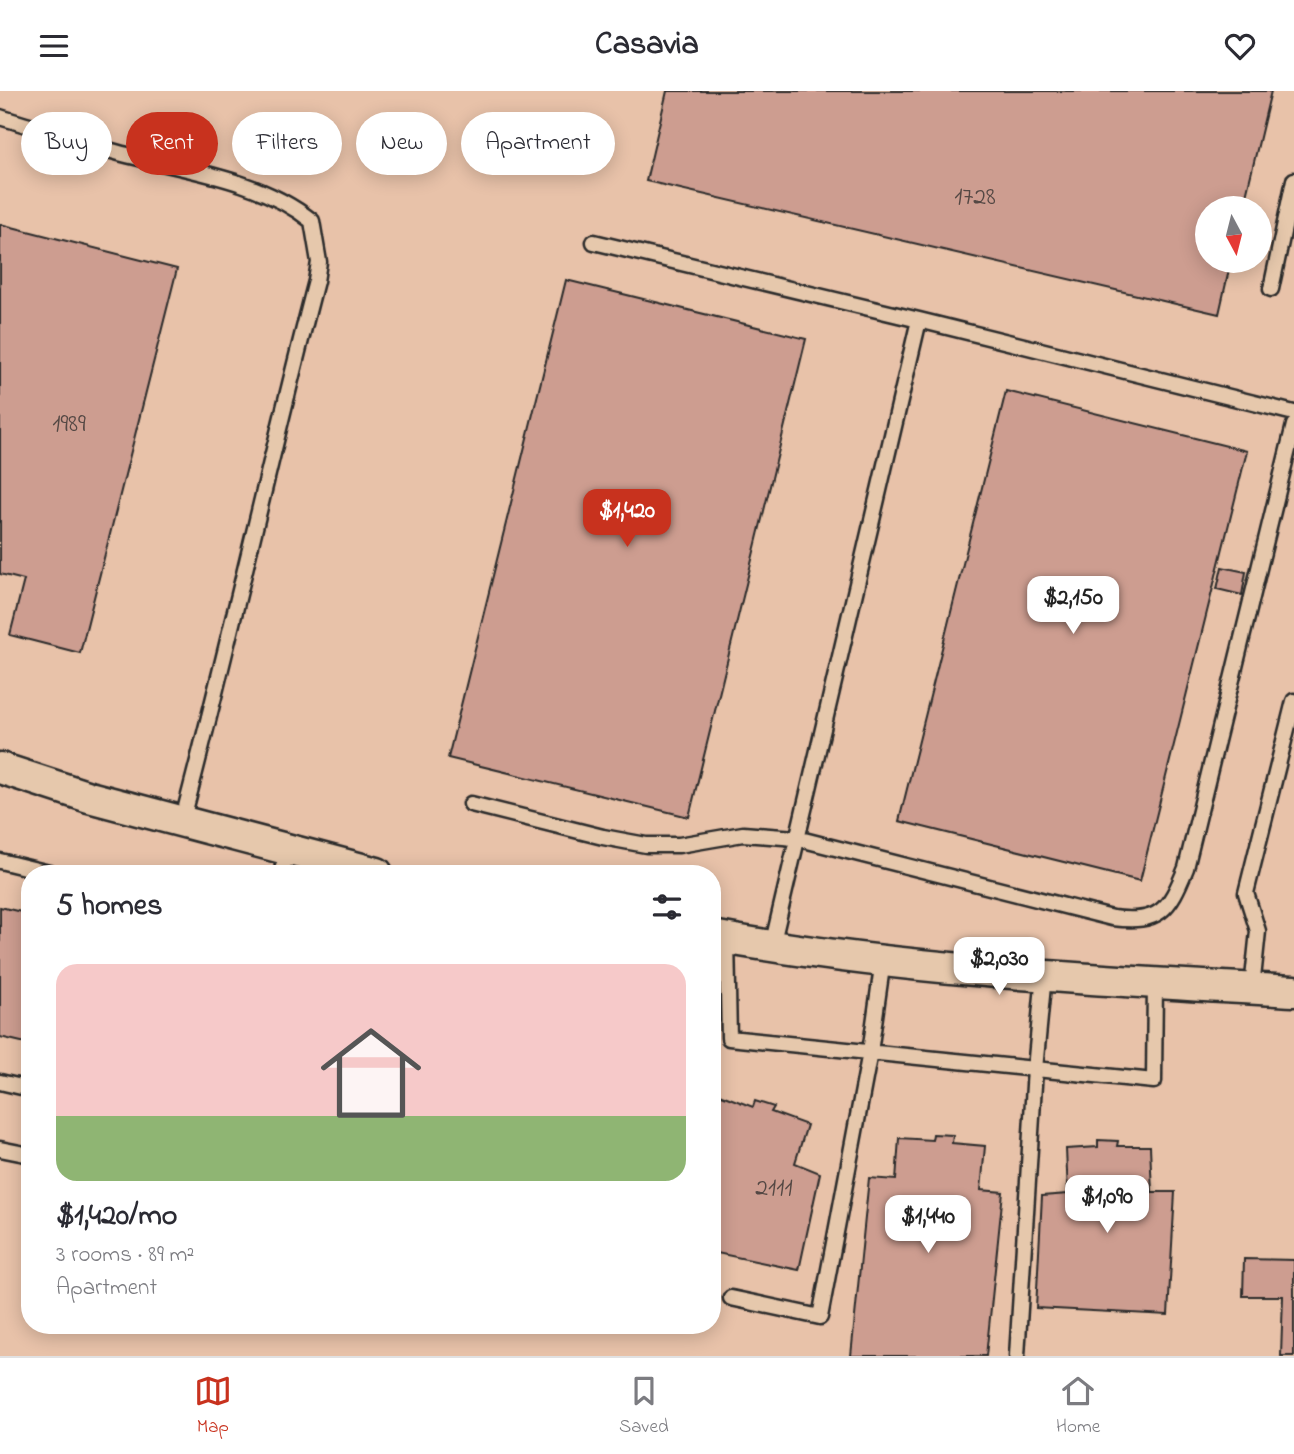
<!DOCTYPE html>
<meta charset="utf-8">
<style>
:root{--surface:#fff;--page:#f7f7f7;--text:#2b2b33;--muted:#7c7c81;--line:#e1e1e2;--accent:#c8321e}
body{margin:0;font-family:"Indie Flower",sans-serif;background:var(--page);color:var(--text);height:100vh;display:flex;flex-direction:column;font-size:26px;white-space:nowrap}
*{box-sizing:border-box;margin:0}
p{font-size:23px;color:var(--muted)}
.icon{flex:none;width:38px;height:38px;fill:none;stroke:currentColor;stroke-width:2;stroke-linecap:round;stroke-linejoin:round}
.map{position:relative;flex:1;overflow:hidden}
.sheet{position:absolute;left:21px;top:774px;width:700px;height:469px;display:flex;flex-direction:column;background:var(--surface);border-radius:28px;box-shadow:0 4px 18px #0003}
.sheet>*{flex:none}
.top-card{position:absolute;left:21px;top:21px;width:700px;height:63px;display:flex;gap:14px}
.needle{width:46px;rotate:173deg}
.tools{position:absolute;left:1195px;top:105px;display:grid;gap:14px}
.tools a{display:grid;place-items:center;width:77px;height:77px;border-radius:50%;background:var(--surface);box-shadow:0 4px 18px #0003;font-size:35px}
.price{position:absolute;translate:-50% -60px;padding:0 16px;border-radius:14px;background:#fff;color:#222;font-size:23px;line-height:46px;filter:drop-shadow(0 2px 4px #0008)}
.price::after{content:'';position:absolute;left:50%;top:42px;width:21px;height:16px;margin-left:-10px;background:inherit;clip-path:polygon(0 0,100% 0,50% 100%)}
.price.selected{background:var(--accent);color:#fff}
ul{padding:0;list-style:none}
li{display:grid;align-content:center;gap:14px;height:371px;padding:0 35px}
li+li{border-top:2px solid var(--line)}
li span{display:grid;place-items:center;height:217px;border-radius:21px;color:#555}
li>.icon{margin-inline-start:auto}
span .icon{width:126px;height:126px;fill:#fffc;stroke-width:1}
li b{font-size:30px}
h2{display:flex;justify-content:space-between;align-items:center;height:84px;padding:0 35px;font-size:30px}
.tag{padding:0 24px;border-radius:32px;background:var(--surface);box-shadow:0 4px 18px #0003;font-size:24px;line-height:63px}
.tag.selected{background:var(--accent);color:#fff}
header{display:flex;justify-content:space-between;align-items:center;height:91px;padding:0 35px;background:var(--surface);font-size:32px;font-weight:700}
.tab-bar{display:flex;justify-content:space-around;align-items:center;height:98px;border-top:2px solid var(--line);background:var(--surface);font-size:19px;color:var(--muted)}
.tab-bar a{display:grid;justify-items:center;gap:4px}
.tab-bar .selected{color:var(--accent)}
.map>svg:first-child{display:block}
</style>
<header><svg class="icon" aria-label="menu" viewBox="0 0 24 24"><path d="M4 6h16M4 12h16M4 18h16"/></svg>Casavia<svg class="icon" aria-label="heart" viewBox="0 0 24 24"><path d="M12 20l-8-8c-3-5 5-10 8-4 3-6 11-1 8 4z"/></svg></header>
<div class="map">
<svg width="1294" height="1265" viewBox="0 0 1294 1265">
<rect width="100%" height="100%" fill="#e8c2a9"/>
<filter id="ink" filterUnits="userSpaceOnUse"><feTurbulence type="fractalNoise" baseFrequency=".0143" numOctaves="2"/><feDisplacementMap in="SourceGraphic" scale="14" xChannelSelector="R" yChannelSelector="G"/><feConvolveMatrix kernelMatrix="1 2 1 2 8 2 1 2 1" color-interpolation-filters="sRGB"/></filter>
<g filter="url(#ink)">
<path fill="#cd9d90" stroke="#2b2b2b" stroke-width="2" d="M667,0H1271L1243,117H1208V170H1231L1219,223L646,90Z
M0,133L177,178L80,562L10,544L24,489L0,483Z
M566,189L806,248L689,726L448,667Z
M1006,300L1247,360L1140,790L899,730Z
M1222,476L1246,481L1242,504L1217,498Z
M0,816L30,823V953L0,946Z
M719,1003L753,1016L755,1010L774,1016L771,1021L807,1034L795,1072L820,1082L799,1179L712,1161V1024Z
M933,1043L953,1044L952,1052L985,1055L981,1099L1003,1101L986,1265H851L869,1087L896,1089L899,1047L932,1049Z
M1098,1049L1118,1050L1117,1055H1150L1152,1101H1175L1168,1224L1036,1217L1042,1105L1068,1103L1066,1058L1098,1056Z
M1244,1168L1294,1169V1265H1281L1283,1205H1243Z"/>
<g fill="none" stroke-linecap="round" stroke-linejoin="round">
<g stroke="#2b2b2b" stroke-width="19">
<path id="service" d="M0,26C37,37 75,50 112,60C179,79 256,85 312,130L319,171L316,190C269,370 230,551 182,731
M594,151L919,229
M1271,198L1294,89
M471,713L603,746L646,754H679L743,743L796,747L1112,827C1160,833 1169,819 1186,777L1294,334
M0,770L49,782
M281,782L288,760
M727,848L729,947L1154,990L1155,892
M772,855L919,229L1294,322
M1252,897L1258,840L1246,802L1294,610
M0,991L30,998
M0,1058L30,1064
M731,1207L820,1226L870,961L883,869
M1017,1265L1035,978L1044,884"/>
</g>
<g stroke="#2b2b2b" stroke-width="35">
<path id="minor" d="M0,677L89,706L377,782
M712,845C904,880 1100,889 1294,900"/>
</g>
<use href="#service" stroke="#e6c8ac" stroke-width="14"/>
<use href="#minor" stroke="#e6c8ac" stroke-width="30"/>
</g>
</g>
<g text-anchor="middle" stroke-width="6" stroke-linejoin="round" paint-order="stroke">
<g font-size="26" fill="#544844">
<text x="975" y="113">1728</text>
<text x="69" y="340">1989</text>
<text x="774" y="1104">2111</text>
</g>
</g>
</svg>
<div class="tools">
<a><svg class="needle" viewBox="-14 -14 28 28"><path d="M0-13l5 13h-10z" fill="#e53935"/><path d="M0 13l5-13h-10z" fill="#7c7c81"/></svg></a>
</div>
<b class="price selected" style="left:627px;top:458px">$1,420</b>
<b class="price" style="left:1073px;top:545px">$2,150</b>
<b class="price" style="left:999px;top:906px">$2,030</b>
<b class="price" style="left:1107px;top:1144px">$1,090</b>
<b class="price" style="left:928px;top:1164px">$1,440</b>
<div class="top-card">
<a class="tag">Buy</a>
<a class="tag selected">Rent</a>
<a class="tag">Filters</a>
<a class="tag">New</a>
<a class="tag">Apartment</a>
</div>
<section class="sheet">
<h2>5 homes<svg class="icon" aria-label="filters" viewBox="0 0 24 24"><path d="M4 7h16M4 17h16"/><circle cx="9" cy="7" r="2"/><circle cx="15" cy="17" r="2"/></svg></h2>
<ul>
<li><span style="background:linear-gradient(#f6c9c9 70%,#8fb573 0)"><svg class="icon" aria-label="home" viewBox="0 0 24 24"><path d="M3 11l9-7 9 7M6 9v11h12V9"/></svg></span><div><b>$1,420/mo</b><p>3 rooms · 89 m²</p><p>Apartment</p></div></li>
</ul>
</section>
</div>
<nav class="tab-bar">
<a class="selected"><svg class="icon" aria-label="map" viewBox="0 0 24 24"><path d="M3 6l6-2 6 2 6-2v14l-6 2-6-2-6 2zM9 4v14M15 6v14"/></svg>Map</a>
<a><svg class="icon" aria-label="saved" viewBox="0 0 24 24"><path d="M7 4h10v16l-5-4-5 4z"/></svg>Saved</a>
<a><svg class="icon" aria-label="home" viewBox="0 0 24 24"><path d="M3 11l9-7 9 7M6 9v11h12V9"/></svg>Home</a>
</nav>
